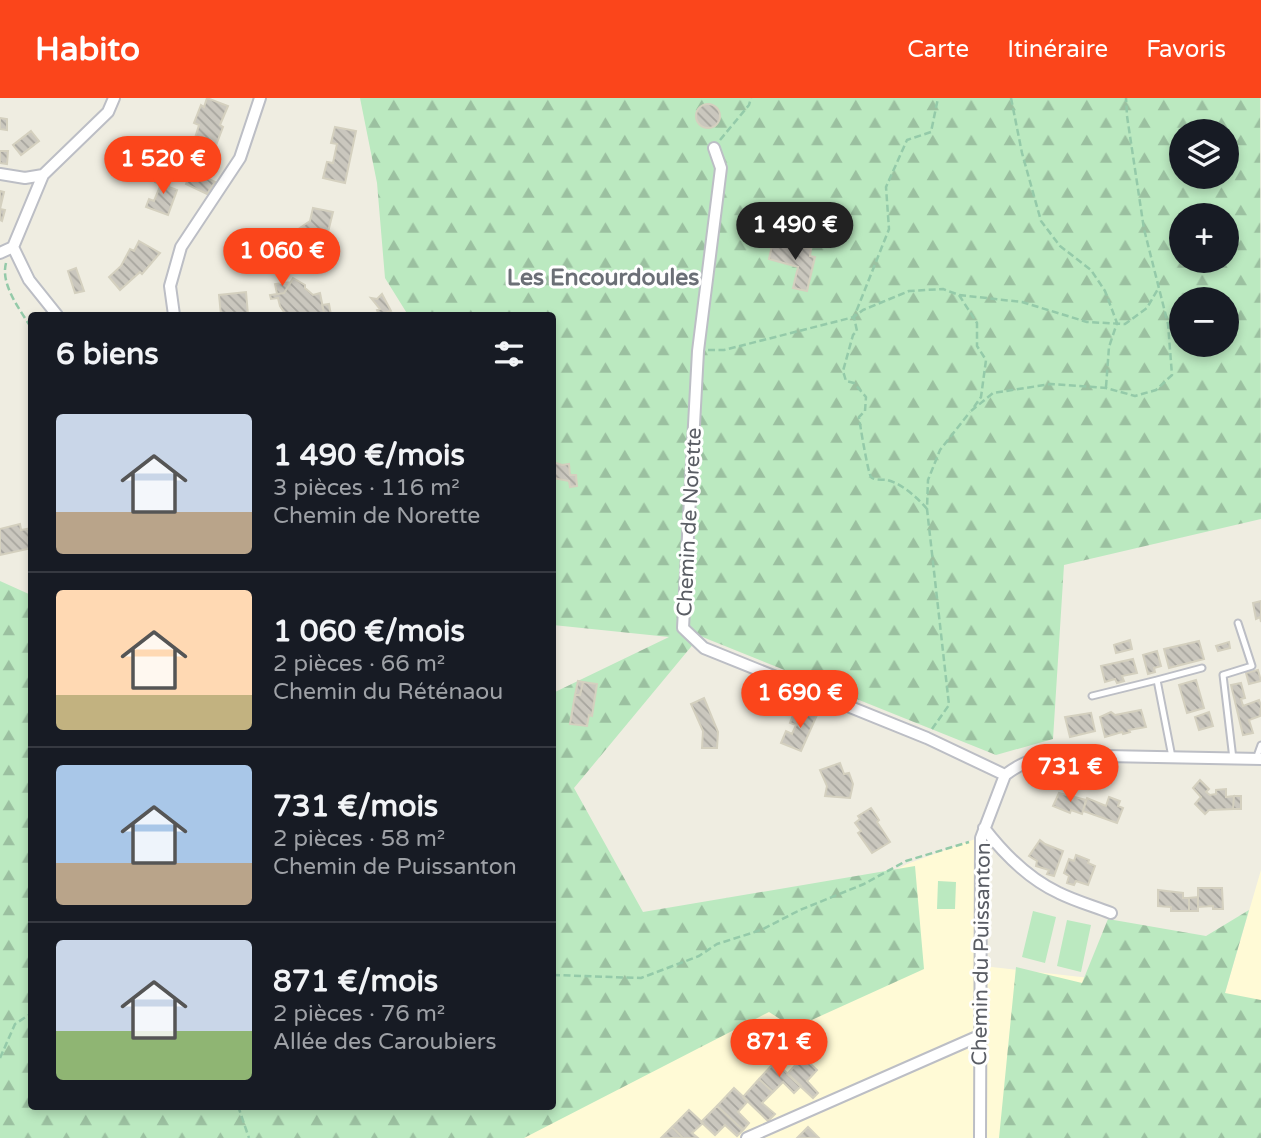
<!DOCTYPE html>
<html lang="fr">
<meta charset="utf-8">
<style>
:root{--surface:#171b24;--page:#242831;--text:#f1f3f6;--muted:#9ea1a6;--line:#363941;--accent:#fb451b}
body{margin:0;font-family:"Varela Round",sans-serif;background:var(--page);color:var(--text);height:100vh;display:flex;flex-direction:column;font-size:26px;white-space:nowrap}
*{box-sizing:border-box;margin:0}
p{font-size:23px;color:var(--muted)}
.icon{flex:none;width:38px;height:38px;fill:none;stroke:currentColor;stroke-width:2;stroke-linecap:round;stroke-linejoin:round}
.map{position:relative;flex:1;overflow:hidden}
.sheet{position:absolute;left:28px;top:214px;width:528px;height:798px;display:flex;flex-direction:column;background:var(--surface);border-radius:7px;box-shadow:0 4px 10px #0003}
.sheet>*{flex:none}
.buttons{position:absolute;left:1169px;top:21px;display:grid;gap:14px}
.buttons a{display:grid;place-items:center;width:70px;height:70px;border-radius:50%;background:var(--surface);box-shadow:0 4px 10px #0003;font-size:35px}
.price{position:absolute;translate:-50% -60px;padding:0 16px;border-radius:24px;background:var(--accent);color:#fff;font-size:23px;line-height:46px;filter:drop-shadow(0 2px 4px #0008)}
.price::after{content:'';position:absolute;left:50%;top:42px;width:21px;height:16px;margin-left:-10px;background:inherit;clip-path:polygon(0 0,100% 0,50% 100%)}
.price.on{background:#222;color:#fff}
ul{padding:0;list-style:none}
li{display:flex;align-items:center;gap:21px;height:175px;padding:0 28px}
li+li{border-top:2px solid var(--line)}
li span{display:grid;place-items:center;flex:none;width:196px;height:140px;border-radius:7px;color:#555}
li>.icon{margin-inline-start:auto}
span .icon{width:84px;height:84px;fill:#fffc;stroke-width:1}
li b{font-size:30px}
h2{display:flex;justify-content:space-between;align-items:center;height:84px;padding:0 28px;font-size:30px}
header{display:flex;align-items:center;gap:42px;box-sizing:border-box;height:98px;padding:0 35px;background:var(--accent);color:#fff}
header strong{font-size:33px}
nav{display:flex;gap:38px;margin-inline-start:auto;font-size:24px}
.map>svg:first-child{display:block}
</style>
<header>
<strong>Habito</strong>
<nav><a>Carte</a><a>Itinéraire</a><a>Favoris</a></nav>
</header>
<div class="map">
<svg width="1261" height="1040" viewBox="0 0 1261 1040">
<defs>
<pattern id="forest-firs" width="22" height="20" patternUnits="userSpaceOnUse" patternTransform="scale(1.75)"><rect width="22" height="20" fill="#bbe9c0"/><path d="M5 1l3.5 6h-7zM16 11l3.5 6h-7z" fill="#9bc0a0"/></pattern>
<pattern id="building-back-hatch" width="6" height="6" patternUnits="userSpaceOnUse" patternTransform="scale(1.75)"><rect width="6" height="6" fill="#cac7be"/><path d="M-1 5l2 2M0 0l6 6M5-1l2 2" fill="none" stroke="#a7a59e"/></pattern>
</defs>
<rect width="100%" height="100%" fill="#efede1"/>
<path fill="#fffad6" d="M978,740L983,868L1225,895L1261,772V1040H223L553,1008L865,788L907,766Z"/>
<path fill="#bbe9c0" d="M938,783L956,784L955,811H937Z
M1033,813L1056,819L1045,865L1022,859Z
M1067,822L1091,827L1081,874L1057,868Z"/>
<path fill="url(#forest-firs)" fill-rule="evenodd" d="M360,0H1260L1261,421L1064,467L1053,641L996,657L700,538L574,690L643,814L915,768L924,871L794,930L769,914L524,1040H0V483L31,497L32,1008H553V595L669,539L553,527V217H408L385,180L377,85ZM1181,33H1227V79H1181ZM1181,117H1227V163H1181ZM1181,201H1227V247H1181Z
M1249,812L1225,895L1261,902V1040H999L1016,869L1082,885L1108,821L1206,838Z"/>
<path fill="url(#building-back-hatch)" stroke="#d4d0bf" stroke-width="2" d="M207,0L228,8L220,27L223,29L215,50L194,43L199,27L194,25L201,7L204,9Z
M696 18a12 12 0 1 1 24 0a12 12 0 1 1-24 0Z
M0,20L7,21V32L0,31Z
M335,29L356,33L345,85L323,80L327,64L333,65L337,46L331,45Z
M31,33L39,43L21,57L13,47Z
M0,53H8L7,66L0,65Z
M191,73L215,84L207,96L186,86Z
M158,75L170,80L169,89L177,92L168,117L146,109L149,101L154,103L161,86L155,84Z
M0,93L4,94L0,111L5,112L2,123L0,122Z
M313,110L333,114L327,138L294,159L277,154L283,137L288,138L310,123Z
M139,143L160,155L142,176L140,174L120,192L109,179L121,168L130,151L134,153Z
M773,143L811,151L810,158L815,159L807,193L793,190L798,169L769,161Z
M76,170L84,193L75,195L68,173Z
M293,180L305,187V190L313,197L320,195L324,215L319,217H286L280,208L278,200L271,201L270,197L284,195Z
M291,184L284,195L277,196L275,186Z
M246,194L248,217H221L219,197Z
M382,196L391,213L379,217L377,212L380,211L371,200L377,201Z
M329,206L331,217H319L324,215L322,207Z
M553,364L562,367L569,366L570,377H576L577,388L570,389L569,383L553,380Z
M20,426L21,432L32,430V450L0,457V431Z
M1261,503V524L1260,519L1256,521L1253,505Z
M1130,542L1132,551L1116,555L1114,547Z
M1199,543L1204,561L1169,570L1164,551Z
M1229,544L1230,550L1218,553L1216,548Z
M1157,553L1161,568L1154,570L1155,574L1148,576L1143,557Z
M1133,561L1137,575L1122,578L1124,583L1117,585L1115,581L1105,584L1101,568Z
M1258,572L1261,583L1249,586L1246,575Z
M1196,582L1204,610L1187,615L1179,587Z
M578,583L583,584L580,597H575Z
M583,584L597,586L592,618L589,617L587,628L570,626L575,597H580Z
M1241,585L1245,600L1241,601L1243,608L1259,602L1261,608L1260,618L1249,622L1253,635L1243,637L1231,587Z
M704,600L718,634L717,650H702L703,633L691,606Z
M804,611L817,617L801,653L781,645L786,633L792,636L796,627L790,625L793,617L800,620Z
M1141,612L1146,629L1129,632L1130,634L1123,636L1122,634L1105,639L1100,619L1111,614L1115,617Z
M1209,614L1213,628L1199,632L1195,619Z
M1091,615L1095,633L1070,639L1065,619Z
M840,665L844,676L849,675L853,686L850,700L825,698L827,688L820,672Z
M1200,682L1209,691L1206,694L1210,697L1216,696V692L1226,691V699L1234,698L1233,711L1209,712L1205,716L1195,706L1201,699L1193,690Z
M1059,695L1086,702L1082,716L1071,712L1070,715L1053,708Z
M1234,698H1241V711H1233Z
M1109,699L1120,703L1118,708L1123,710L1117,725L1083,713L1087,700L1106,708Z
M871,710L879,722L877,724L890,744L872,755L858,735L861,733L855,725L860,721L858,718Z
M1040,742L1045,746L1063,753L1054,778L1047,776L1049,772L1036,768L1037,763L1029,758Z
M1076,757L1089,762L1088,765L1095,768L1088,787L1076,783L1074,787L1067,785L1069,778L1064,775L1069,761L1074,763Z
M1198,790H1222L1223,811H1213V808L1198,809Z
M1158,792L1183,795V800H1189V813H1171V809L1158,808Z
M1198,799V813H1189V800Z
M803,959L817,972L807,983L818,995L813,1000L787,976Z
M775,964L801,988L794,995L783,984L773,994L759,981Z
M759,981L773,994L762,1005L775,1016L768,1023L743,999Z
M734,990L748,1003L738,1014L749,1025L743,1032L717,1008Z
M717,1008L743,1032L737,1038L725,1027L715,1037L701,1024Z
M689,1012L703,1025L692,1035L698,1040H683L672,1029Z
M672,1029L683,1040H661Z
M808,1029L819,1040H797Z"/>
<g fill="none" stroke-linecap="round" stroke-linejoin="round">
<g stroke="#bcbec5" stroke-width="9">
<path id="lane" d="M1157,582L1202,570
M1092,598L1157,582L1172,659
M1233,661L1223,577L1252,568L1238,525
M1256,661L1261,647"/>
</g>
<g stroke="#bcbec5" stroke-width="14">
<path id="street" d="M714,50L721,70L698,253L683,530L704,550L927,640L1005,677
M0,76L25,80L43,77
M13,149L29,182L57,217
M0,155L13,149L43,77L108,14L114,0
M174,217L170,188L181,149L240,60L260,0
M1005,677C1021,665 1034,660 1053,657L1261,661
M984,730C1004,756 1029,781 1059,795C1075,803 1093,808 1111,815
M747,1040L979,938
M980,1040L981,740L1005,677"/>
</g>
<path stroke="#94caa9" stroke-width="2.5" stroke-dasharray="7 3.5" stroke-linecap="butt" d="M1011,0L1022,55L1041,123L1060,148L1091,172L1105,193L1117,225L1109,249L1106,289
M720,42L749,7L751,0
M6,165C0,187 21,213 32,231
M959,197L977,225V248L986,262L981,299L974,309
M708,252H724L854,219L863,212L909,193L943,191L959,197L1022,204L1087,224L1125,226L1147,210L1159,189
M971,313L993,295L1051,286L1106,290L1135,298L1156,292L1172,277L1168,226L1144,131L1127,18L1126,0
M927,411C918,400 901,385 887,382C882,381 875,383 871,379C868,375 860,327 859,319L865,313L866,299L854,285L846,283L843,273L853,237L857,233L854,219L889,131L886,89L907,42L931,34L938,0
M932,631L949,607L927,411L928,382L940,352L970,314
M553,877L641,880L699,858L717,846L761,832L800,812L864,786L906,763L969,744
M0,960L15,926L32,915
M238,1008L249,1040"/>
<use href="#lane" stroke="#fff" stroke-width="5"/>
<use href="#street" stroke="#fff" stroke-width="10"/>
</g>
<g text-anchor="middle" stroke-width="6" stroke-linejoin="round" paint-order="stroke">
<g font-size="21" fill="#5a5d64" stroke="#fff">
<text transform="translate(689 424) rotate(-87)" y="7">Chemin de Norette</text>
<text transform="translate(981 856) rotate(-89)" y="7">Chemin du Puissanton</text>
</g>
<g font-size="23" font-weight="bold" fill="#6b6f76" stroke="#fff">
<text x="603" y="187">Les Encourdoules</text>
</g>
</g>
</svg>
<div class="buttons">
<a><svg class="icon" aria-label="layers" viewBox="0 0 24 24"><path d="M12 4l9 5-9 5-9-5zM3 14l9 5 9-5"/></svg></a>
<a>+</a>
<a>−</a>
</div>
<b class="price" style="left:163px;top:98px">1 520 €</b>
<b class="price on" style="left:795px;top:164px">1 490 €</b>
<b class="price" style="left:282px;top:190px">1 060 €</b>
<b class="price" style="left:800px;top:632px">1 690 €</b>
<b class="price" style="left:1070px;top:706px">731 €</b>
<b class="price" style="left:779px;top:981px">871 €</b>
<section class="sheet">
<h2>6 biens<svg class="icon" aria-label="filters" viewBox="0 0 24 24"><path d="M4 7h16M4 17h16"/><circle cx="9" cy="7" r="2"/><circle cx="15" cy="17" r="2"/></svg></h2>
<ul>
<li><span style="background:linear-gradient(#c9d6e8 70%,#b9a48a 0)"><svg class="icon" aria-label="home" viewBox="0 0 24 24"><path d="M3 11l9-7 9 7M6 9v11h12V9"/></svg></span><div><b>1 490 €/mois</b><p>3 pièces · 116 m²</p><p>Chemin de Norette</p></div></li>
<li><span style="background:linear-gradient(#ffd9b3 75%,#c2b280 0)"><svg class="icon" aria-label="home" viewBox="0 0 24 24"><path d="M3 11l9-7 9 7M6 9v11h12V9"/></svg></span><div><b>1 060 €/mois</b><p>2 pièces · 66 m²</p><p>Chemin du Réténaou</p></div></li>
<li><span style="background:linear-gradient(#a9c7e8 70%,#b9a48a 0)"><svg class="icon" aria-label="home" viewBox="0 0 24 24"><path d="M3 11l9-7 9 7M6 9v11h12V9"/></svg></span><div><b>731 €/mois</b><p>2 pièces · 58 m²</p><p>Chemin de Puissanton</p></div></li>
<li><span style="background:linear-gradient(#c9d6e8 65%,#8fb573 0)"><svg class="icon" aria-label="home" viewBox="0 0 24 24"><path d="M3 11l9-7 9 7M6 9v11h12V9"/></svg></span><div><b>871 €/mois</b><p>2 pièces · 76 m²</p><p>Allée des Caroubiers</p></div></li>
</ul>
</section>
</div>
